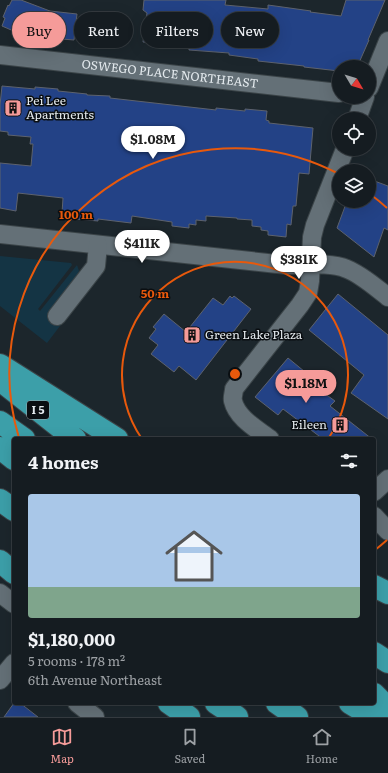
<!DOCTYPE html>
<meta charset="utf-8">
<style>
:root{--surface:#151c21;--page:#22292e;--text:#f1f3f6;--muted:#9da1a5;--line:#343a3f;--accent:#f59b99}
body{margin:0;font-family:Literata,serif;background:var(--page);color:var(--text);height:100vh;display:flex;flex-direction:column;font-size:15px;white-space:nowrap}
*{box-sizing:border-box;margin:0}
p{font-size:13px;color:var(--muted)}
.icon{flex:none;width:22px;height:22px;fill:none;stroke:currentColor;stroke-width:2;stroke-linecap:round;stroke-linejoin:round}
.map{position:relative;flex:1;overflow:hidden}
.details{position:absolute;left:12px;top:437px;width:364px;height:268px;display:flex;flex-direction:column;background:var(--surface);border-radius:4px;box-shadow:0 4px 16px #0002,0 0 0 1px var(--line)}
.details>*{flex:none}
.hud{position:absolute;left:12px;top:12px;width:364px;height:36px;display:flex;gap:8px}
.needle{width:26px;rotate:128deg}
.controls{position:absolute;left:332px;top:60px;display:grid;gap:8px}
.controls a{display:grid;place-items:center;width:44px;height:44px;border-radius:50%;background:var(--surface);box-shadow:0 4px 16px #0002,0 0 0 1px var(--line);font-size:20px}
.price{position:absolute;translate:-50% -34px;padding:0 9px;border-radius:14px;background:#fff;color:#222;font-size:13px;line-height:26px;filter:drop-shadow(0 1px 2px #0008)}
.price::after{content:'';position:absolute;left:50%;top:24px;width:12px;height:9px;margin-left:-6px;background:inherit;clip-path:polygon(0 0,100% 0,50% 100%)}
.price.active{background:var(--accent);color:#111}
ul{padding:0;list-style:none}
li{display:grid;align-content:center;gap:8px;height:212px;padding:0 16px}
li span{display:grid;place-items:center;height:124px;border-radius:4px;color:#555}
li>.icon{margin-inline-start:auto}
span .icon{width:72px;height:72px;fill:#fffc;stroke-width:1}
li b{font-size:17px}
h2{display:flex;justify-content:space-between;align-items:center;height:48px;padding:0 16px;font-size:17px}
.chip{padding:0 14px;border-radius:18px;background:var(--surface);box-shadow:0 4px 16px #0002,0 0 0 1px var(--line);font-size:14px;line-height:36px}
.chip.active{background:var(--accent);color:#111}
.tabs{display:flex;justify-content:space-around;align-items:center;height:56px;border-top:1px solid var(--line);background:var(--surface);font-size:11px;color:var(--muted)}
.tabs a{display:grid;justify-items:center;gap:2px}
.tabs .active{color:var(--accent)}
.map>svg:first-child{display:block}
</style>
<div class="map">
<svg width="388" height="717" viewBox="0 0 388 717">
<rect width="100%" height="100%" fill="#1c262c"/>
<path fill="#143444" d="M0,256L71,263L72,265L38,309L40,311L77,265L79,271L76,277L49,311L63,322L47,343L0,306Z"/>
<path fill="#234286" stroke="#5d626d" d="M12,0H21L50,11L77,14L74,40L25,36L2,26L5,18L3,17L8,5L9,6Z
M144,0H226L225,5L268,9V5L311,11L310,12L341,16L346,0H385L368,40H369L358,65L356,67H339V71L304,67V66L258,61V59L229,55V53L189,50V46L143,42L147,13L143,10Z
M2,86L35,89V87L58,89V91L87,94V95L110,96V98L216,110V108L245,111V109L267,111L266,120L269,121V123L313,128L309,174L299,173L296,206H293L291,225L287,224L286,237L268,235V231L261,230V227L252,226V220L237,219V218L206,216V221L196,220V225L189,224V228L172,226V222L132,216L131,223L98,219V221L76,219V217H73V216L62,213L63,198L18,193L16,211L0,208V163L31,166L33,144H30L31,137L8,135V132L0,131V105Z
M369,179L388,186V230L384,228L374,257L337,228L347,201H369Z
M338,294L388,335V419L351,393L364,375L309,330Z
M230,296L232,298L234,296L251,309L196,380L179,366L174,372L151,354L158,345L149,338L156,329L153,327L164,314L186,332L213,298L223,305Z
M288,358L310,376L306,380L335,401L330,406L372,439H323L283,409L278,415L255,397Z
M14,703H20L38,717H4Z"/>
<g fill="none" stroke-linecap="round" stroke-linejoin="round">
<g stroke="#3b4448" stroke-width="20">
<g id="minor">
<path id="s1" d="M0,55L339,93"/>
<path d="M369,88L388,41"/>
<path d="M357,119L365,97"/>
<path d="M0,234L287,265C304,265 331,262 347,269C362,275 375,287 388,297"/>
<path d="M57,316L96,266L98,245"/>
<path d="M270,439C257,429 237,418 233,401C232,397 234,393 234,389L300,305L308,293L310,281L312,237L315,225L345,149"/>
<path d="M374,492L388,479"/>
<path d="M374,516L388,531"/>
<path d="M0,593L14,604"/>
<path d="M0,680L14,663"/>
<path d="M77,703L95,717"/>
</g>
</g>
<g stroke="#3b4448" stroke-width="24">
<path id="highway" d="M0,365L117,439
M0,380L75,439
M0,422L24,439
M0,448L14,459
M0,500L14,510
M0,561L14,573
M374,586L388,593
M374,653L388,662
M374,694L388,708
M169,703L189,717
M216,703L237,717
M277,703L297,717
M350,703L373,717"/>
</g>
<use href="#minor" stroke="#647077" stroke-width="18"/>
<use href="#highway" stroke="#3c9fa9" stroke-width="22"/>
</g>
<g fill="none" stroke="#e8590c" stroke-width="2">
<path d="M142 439A113 113 0 1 1 328 439"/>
<path d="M387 540A225 225 0 0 1 375 550M19 438A225 225 0 0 1 339 174M370 194A225 225 0 0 1 387 208"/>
</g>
<defs>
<g id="building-square" transform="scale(0.9)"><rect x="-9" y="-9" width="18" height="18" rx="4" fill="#f59b99" stroke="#0a0e11"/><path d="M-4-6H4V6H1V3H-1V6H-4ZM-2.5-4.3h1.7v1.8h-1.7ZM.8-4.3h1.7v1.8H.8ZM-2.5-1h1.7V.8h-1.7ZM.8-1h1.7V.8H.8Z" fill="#111"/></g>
</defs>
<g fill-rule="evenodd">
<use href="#building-square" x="13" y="108"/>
<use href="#building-square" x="192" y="335"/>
<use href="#building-square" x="340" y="425"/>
</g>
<g text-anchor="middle" stroke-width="3" stroke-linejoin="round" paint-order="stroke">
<rect fill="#0a0e11" stroke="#a3a8ac" stroke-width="1" x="27" y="401" width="22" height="18" rx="3"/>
<g font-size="11" font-weight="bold" fill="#e4eaee">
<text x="38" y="414">I 5</text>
</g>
<g font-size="12" fill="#e4eaee" stroke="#0a0e11">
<text dy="4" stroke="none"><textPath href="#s1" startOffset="171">OSWEGO PLACE NORTHEAST</textPath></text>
</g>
<g font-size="12" fill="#e4eaee" stroke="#0a0e11" text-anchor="start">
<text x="26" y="105">Pei Lee<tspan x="26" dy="14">Apartments</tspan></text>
<text x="205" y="339">Green Lake Plaza</text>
<text x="327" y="429" text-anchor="end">Eileen</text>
</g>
</g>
<circle cx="235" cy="374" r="6" fill="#e8590c" stroke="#0a0e11" stroke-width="2"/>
<g font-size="12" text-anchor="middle" font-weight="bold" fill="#e8590c" stroke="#0a0e11" stroke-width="3" stroke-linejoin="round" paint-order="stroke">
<text x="76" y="219">100 m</text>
<text x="155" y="298">50 m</text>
</g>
</svg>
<div class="controls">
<a><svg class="needle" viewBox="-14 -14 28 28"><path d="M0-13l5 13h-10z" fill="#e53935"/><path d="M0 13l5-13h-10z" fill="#9da1a5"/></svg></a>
<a><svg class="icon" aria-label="locate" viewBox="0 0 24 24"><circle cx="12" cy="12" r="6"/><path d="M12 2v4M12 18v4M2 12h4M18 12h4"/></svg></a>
<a><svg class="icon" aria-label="layers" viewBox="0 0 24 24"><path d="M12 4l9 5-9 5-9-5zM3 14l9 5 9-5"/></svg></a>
</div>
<b class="price" style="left:153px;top:160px">$1.08M</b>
<b class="price" style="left:142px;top:264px">$411K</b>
<b class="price" style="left:299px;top:280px">$381K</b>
<b class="price active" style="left:306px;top:404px">$1.18M</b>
<div class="hud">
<a class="chip active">Buy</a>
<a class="chip">Rent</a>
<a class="chip">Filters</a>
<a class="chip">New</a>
</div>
<section class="details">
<h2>4 homes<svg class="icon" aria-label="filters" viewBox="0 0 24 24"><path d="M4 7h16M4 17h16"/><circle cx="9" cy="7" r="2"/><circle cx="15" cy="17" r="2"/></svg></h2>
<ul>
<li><span style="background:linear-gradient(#a9c7e8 75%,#7fa58c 0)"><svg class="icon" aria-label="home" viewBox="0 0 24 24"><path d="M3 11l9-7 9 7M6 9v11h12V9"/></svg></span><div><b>$1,180,000</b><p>5 rooms · 178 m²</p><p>6th Avenue Northeast</p></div></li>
</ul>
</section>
</div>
<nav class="tabs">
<a class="active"><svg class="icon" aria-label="map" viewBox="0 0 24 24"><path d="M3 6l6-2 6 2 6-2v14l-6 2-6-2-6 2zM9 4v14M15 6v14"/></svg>Map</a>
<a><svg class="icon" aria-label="saved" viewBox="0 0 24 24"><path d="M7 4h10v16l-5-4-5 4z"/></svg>Saved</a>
<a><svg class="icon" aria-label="home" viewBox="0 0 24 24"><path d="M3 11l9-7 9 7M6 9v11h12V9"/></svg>Home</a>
</nav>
